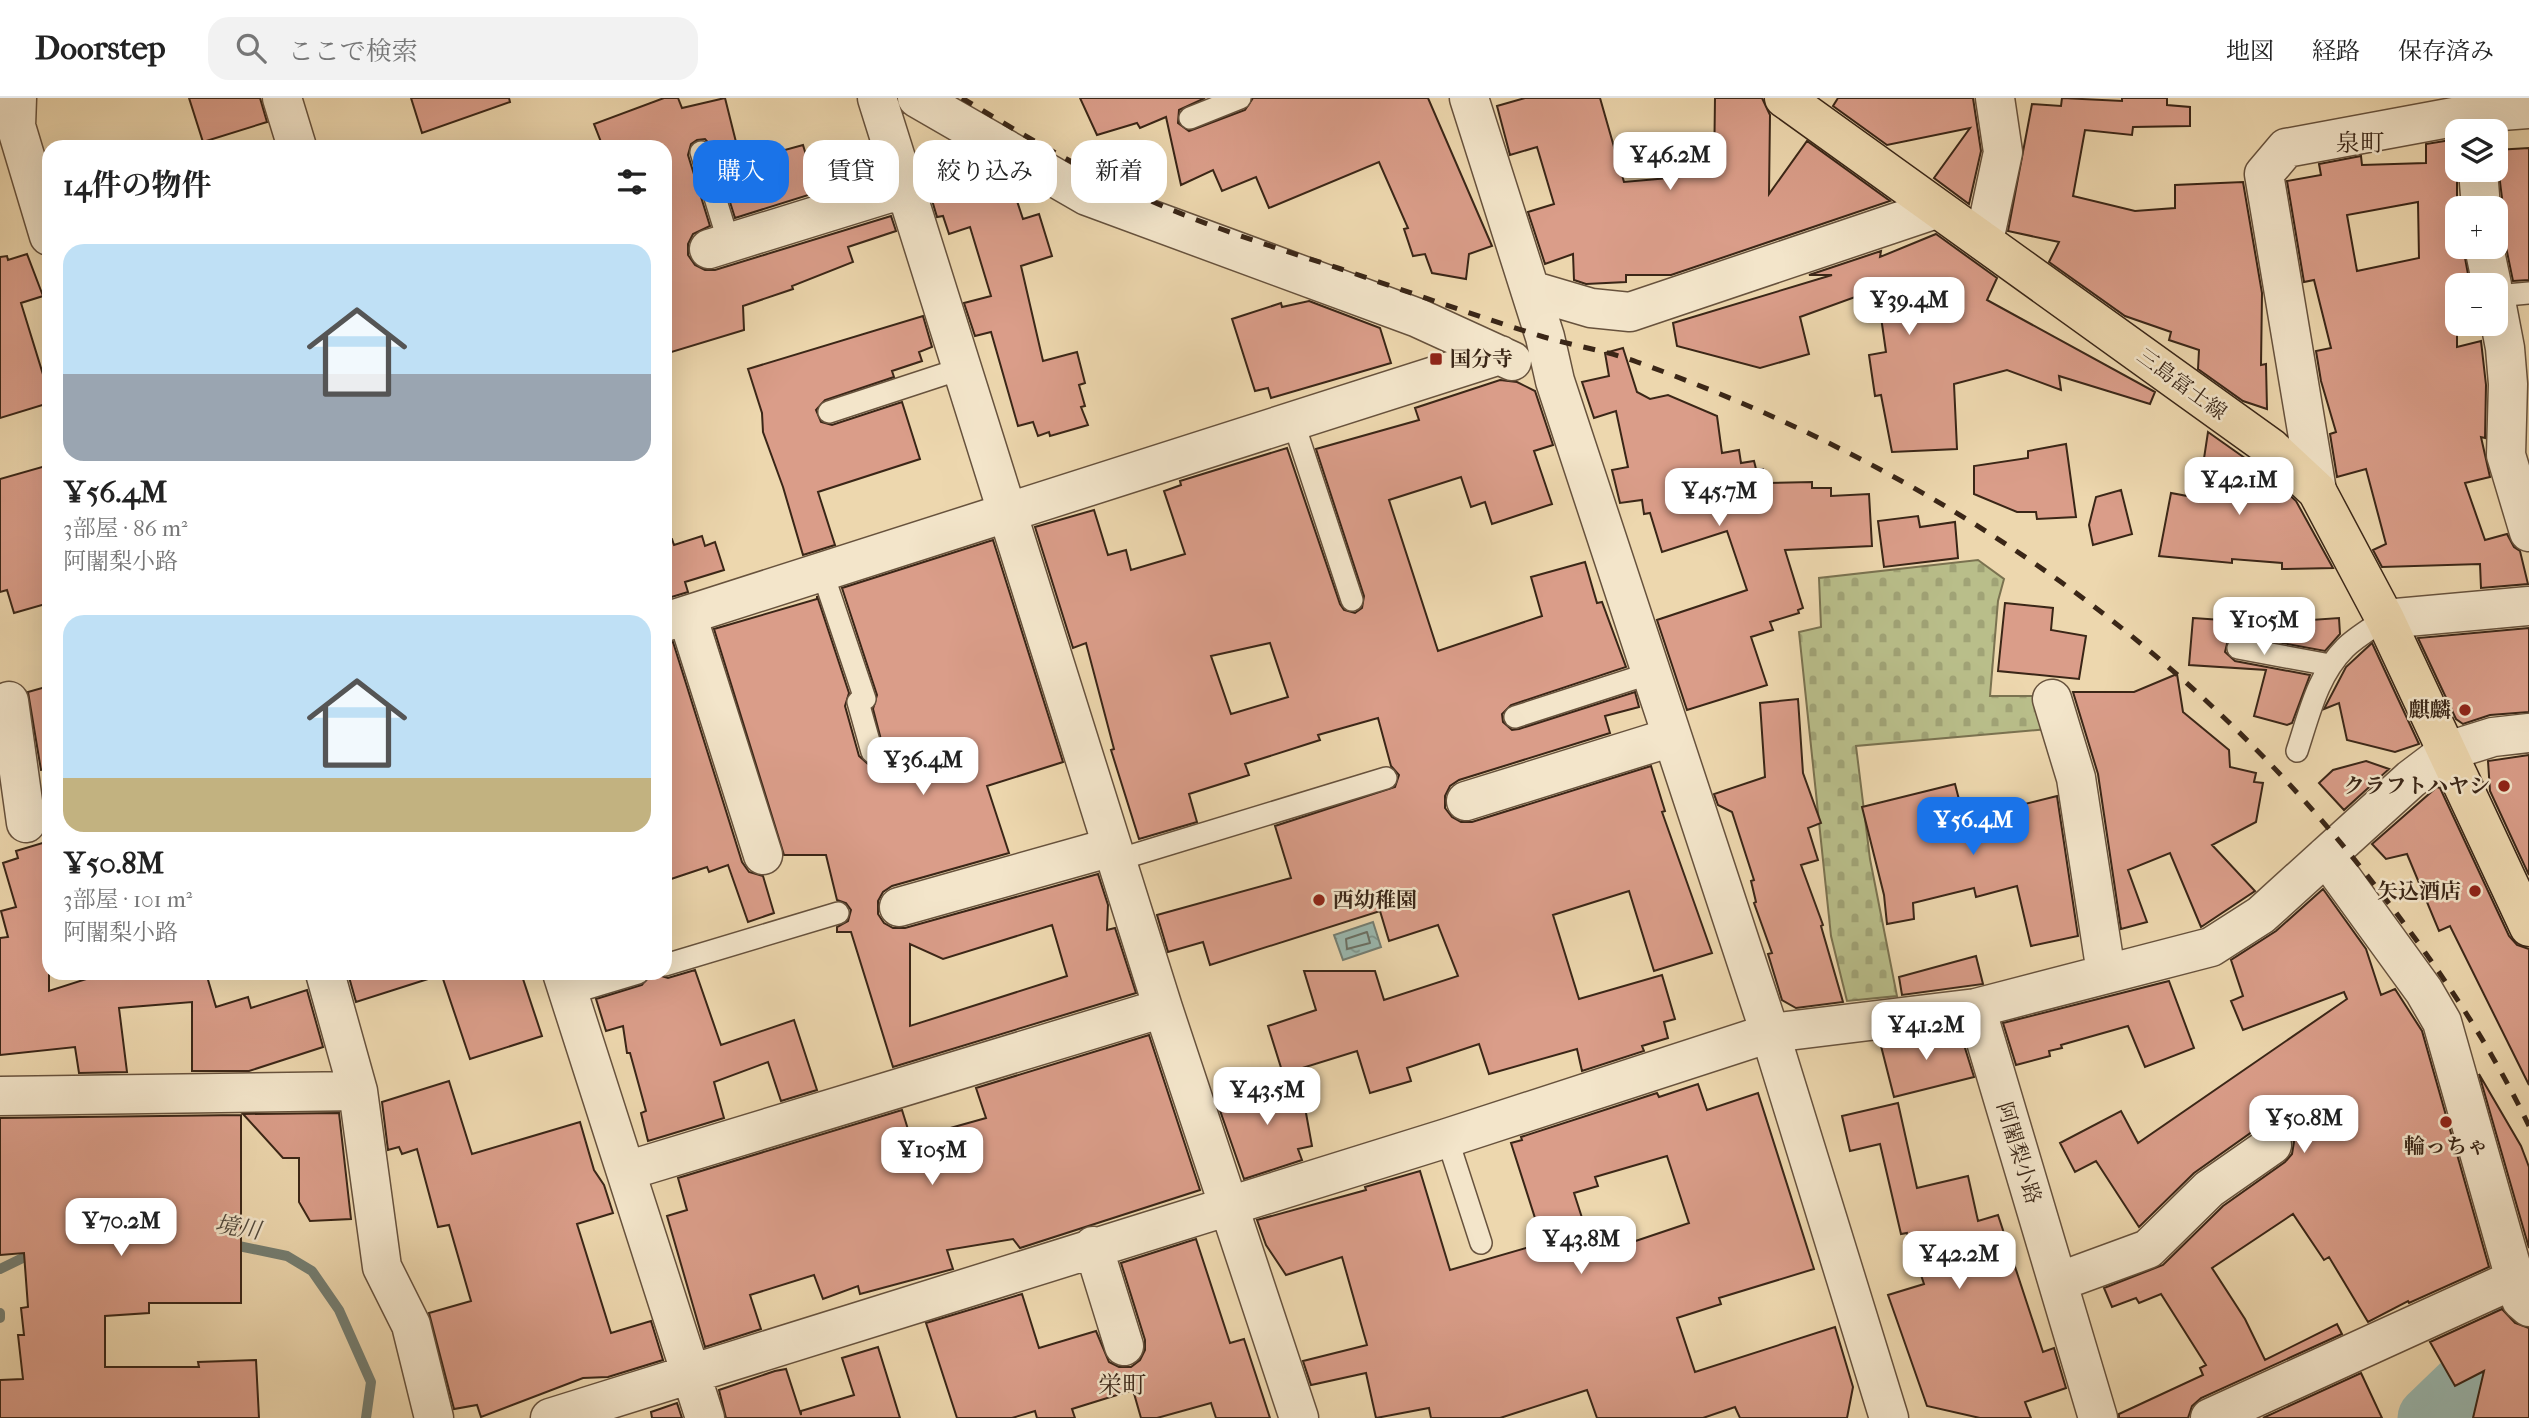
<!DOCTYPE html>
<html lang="ja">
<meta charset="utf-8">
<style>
:root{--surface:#fff;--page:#f2f2f2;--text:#222;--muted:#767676;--line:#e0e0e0;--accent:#1a73e8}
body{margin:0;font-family:"IM FELL French Canon","Noto Serif JP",serif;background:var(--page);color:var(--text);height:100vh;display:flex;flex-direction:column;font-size:26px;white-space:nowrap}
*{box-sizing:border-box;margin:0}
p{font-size:23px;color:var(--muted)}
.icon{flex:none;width:38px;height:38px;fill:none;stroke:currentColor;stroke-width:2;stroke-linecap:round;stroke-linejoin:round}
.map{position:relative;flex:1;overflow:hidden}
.details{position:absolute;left:42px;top:42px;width:630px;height:840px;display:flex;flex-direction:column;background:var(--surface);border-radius:21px;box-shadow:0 7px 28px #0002}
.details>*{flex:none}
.banner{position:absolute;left:693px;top:42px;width:665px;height:63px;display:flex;gap:14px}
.controls{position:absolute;left:2445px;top:21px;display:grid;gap:14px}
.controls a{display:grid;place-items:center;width:63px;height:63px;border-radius:14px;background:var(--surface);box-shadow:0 7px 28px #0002;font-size:35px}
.price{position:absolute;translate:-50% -60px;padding:0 16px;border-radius:14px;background:#fff;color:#222;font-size:23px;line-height:46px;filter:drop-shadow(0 2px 4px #0008)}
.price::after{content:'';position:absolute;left:50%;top:42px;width:21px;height:16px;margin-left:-10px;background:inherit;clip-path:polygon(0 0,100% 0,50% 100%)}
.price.selected{background:var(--accent);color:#fff}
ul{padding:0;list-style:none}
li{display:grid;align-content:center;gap:14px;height:371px;padding:0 21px}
li span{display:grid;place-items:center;height:217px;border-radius:21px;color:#555}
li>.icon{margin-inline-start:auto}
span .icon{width:126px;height:126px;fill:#fffc;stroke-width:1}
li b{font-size:30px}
h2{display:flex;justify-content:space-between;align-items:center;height:84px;padding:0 21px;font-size:30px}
.pill{padding:0 24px;border-radius:21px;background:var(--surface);box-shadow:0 7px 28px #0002;font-size:24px;line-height:63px}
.pill.selected{background:var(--accent);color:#fff}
header{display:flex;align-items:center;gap:42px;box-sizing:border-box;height:98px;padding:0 35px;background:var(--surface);border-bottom:2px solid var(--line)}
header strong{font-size:33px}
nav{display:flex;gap:38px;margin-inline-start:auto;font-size:24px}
.search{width:490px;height:63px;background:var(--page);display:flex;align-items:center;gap:18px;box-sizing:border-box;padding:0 24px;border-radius:21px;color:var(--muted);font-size:26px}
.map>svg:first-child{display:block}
</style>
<header>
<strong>Doorstep</strong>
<div class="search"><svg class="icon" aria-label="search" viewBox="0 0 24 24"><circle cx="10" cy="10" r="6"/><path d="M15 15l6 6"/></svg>ここで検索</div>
<nav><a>地図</a><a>経路</a><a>保存済み</a></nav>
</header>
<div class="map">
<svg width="2529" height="1320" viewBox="0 0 2529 1320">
<defs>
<pattern id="cemetery-stones" width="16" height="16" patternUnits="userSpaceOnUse" patternTransform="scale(1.75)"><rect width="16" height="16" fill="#b9be8a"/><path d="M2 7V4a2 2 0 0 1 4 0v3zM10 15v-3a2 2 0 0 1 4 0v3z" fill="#a0a376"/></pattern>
<pattern id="water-ripples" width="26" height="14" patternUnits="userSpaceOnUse" patternTransform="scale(1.75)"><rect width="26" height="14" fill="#9ab8af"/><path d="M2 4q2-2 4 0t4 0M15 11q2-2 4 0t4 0" fill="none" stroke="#7f958d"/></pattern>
</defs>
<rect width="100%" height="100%" fill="#edd7ae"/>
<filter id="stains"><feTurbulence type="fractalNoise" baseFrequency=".00286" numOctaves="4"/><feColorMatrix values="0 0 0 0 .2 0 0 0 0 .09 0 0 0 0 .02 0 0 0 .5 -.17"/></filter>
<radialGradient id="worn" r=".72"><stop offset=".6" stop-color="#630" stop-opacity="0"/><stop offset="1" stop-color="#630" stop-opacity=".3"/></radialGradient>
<path fill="url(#cemetery-stones)" stroke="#7a7250" stroke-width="2" d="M1978,462L2004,481L1998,503L1990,598H2041L2048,631L1856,648L1870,761L1897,898L1847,903L1831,838L1799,534L1821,529L1819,480Z"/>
<path fill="url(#water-ripples)" stroke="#747e72" stroke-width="2" d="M1373,824L1381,849L1343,862L1334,837Z"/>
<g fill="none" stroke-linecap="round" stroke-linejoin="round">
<path stroke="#6a6f63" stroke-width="2" d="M1367,834L1370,845L1347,851L1346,841Z"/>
<path stroke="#747e72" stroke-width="10" d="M229,1146L287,1158L312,1173L339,1212L371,1284L366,1320
M0,1171L35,1154
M0,1215V1220"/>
<path stroke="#9ab8af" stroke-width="63" d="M2429,1320L2512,1240L2529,1217"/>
</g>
<path fill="#da9d89" stroke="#3a2617" stroke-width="2" fill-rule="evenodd" d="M189,0H260L267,24L203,44Z
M411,0H509L510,4L422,35Z
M664,0H678L682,10L725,0L741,64L803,47L812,77L868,60L872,77L735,120L713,50L705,41L697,42L691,46L688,57L710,128L693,136L688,146V157L695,167L705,172H715L891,118L896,133L848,149L853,164L792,188L793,191L743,208L744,232L665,256V49H603L594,26Z
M1080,0H1205L1179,12L1178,25L1189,33L1245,12L1253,0H1428L1492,148L1469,156L1466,181L1432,175L1425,156L1413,158L1404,131L1408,130L1379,64L1269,110L1256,79L1222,93L1213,72L1181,87L1166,19L1140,30L1137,25L1097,37Z
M1525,0H1600L1624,84L1714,76L1715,0H1762L1770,17L1769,96L1807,43L1890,103L1671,177H1626V184L1586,186L1574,182L1573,156L1545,166L1528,114L1554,106L1537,49L1510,57L1497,8Z
M1838,0H1973L1981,53L1969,106L1934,80L1970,30L1887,47L1833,8Z
M2062,0L2122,3V0H2167V7L2190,9V28L2133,29L2132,37L2085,32L2073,98L2135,113L2175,110V87L2243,84L2262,195L2261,267L2266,266L2267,311L2243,303L2198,271L2199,252L2169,242L2171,234L2125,218L2049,164L2059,144L2008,133L2032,6L2061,8Z
M2457,41V149H2463L2470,187H2457V249L2481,243L2486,287L2485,340L2481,339L2490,379L2465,385L2485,442L2507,436L2514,449L2520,453L2528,486L2481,490L2480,466L2382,469L2373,452L2386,446L2366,371L2337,379L2330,336L2336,334L2321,283L2316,253L2331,250L2314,182L2304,184L2287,83L2321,77L2319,66L2361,58L2362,67L2426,65V46ZM2418,104L2419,160L2357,173L2347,117Z
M2529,50V182L2513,183L2505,144L2496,131L2503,108L2496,52Z
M957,82L961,95L994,85L998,98L1014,94L1023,121L1039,116L1052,158L1021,168L1043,263L1077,254L1085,285L1079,287L1085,308L1081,309L1088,327L1050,338L1049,334L1038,338L1033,324L1018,328L991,234L975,238L964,205L991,198L970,129L949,136L943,118L937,119L929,92Z
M1936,136L1997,180L1987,202L2155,294L2150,306L2059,278L2061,292L2007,272L1954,286L1957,351L1892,354L1881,297L1875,298L1869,257L1886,254L1877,191L1800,219L1809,256L1760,270L1677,248L1673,225L1832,177H1809L1881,153L1880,159Z
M27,156L43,198L21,205L49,296V305L0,320V159L7,158L8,162Z
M1309,203L1380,230L1391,265L1271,300L1268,290L1255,293L1232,221L1281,205L1282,209Z
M923,218L932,249L919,254L922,263L892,273L894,279L825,302L816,312L821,324L832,327L902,304L920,361L818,394L835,447L803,457L783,389L763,334L762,315L748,271Z
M1623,250L1637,294L1650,301L1668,297L1717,318L1722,355L1739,352L1741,365L1754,363L1756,371H1763L1766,385L1812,384V390H1831V398L1869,396L1872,448L1785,452L1803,510L1798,512L1799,515L1770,524L1773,532L1751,539L1767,587L1687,612L1657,522L1747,492L1727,433L1662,454L1650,415L1644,416L1642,402L1620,405L1612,372L1628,369L1616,313L1594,320L1582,284L1609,278L1605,255Z
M1500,282L1517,284L1535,293L1553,347L1534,353L1552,406L1492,426L1485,404L1471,409L1461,379L1389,402L1438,553L1542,518L1531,479L1585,464L1597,505L1602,504L1626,569L1511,607L1502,616L1503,624L1512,632L1519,631L1635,594L1639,609L1605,618L1610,635L1459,682L1450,688L1445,698V710L1452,719L1461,724H1472L1651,668L1665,713L1662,714L1712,855L1654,873L1629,793L1553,817L1579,901L1662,877L1675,921L1664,924L1668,940L1642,948L1644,953L1582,973L1577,951L1489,976L1479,946L1407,970L1411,983L1370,995L1357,953L1283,976L1268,928L1316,912L1304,873H1375L1384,902L1458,878L1438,827L1389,843L1380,813L1210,867L1203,844L1168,854L1157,817L1291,780L1275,728L1395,689L1399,677L1391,668L1378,620L1318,637L1320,642L1245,666L1249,677L1189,696L1197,724L1139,741L1111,652L1114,651L1086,545L1073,550L1035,429L1094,412L1108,457L1126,452L1131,472L1185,456L1164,393L1181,387L1180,383L1287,350L1340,506L1344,512L1355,515L1362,510L1364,498L1316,351L1419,322L1415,310ZM1270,545L1288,599L1231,616L1211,558Z
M2208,334L2266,375L2296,403L2333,470L2282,471V465L2232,461V465L2159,458L2171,395L2198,400Z
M2066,346L2076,419L2037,421L2036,414H2017L1974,396V368L2028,360V353Z
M49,367V505L14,515L7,492L0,494V381Z
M2121,392L2132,436L2093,447L2089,427L2096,399Z
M1918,418L1920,429L1955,424L1958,460L1884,469L1878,423Z
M702,438L705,448L715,444L724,472L685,484L688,494L665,501V442L672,441L674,447Z
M993,442L1063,664L987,688L1009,755L892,788L883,794L878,803V816L884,825L893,830H905L1098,776L1108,807L1107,832L1115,830L1136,895L893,969L851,834H837V829L848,823L851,812L846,805L837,802L826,757H784L714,531L817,501V498L849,595L845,608L859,658L868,666H876L885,657L873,611L877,597L842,490ZM1052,827L1067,878L910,928V846L943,861Z
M2005,505L2053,510L2051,532L2086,538L2079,581L1998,573Z
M2193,520L2266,525L2339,520L2340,536L2325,553L2240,537L2228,542L2225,554L2235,563L2310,577L2292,625L2287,627L2254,618L2266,572L2189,567Z
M2529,530V614L2490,617L2463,626L2456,621L2418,540Z
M673,544L742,764L749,774L763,778L774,815L748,824L728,767L709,774L707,769L665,783V545Z
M2372,545L2419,646L2395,654L2347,642L2339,605L2324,611L2346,569Z
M2177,576L2183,614L2229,652L2230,669L2256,675L2254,684L2263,685L2256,724L2212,747L2255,793L2201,829L2170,755L2128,772L2147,824L2121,831L2098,676L2073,594H2134Z
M49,588V671L41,672L28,594Z
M1798,601L1803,675L1821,725L1808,730L1818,762L1801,767L1823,827L1821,828L1843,904L1796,910L1782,902L1768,856L1772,855L1754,805L1756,804L1751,783L1754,782L1732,714L1718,707L1714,696L1765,679L1760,605Z
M2529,657V777L2490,693L2488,663Z
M2366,663L2389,671L2344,712L2319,685L2333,672Z
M1955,686L1964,721L2057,698L2078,838L2031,848L2017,788L1976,799L1974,790L1913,805L1914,821L1887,826L1884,797L1862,709Z
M2437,689L2440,690L2509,838L2517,847L2529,851V987L2450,828L2439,833L2407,756L2386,761L2372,746Z
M49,743V893L105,875H206L216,909L248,899L251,910L307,892L323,949L249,973H192V904L119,910L127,974L79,975L75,949L0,957V840L8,839L1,813L16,809L3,765L18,760L16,753Z
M2323,791L2366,851L2381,897L2395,891L2422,933L2489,1169L2409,1205L2408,1203L2368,1224L2329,1159L2324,1162L2293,1116L2212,1170L2245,1221L2265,1262L2337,1226L2342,1236L2201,1300L2192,1308L2188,1320H2119V1316L2203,1277L2200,1270L2206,1267L2161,1196L2139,1205L2136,1200L2112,1209L2104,1190L2163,1167L2223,1108L2285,1064L2292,1056L2294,1044L2289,1034L2281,1027L2269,1025L2259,1029L2194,1075L2139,1129L2096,1063L2075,1074L2060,1045L2121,1013L2138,1045L2347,901L2344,894L2243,932L2231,903L2243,898L2231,862L2276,833Z
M1976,858L1983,886L1902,897L1899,879Z
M695,872L721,947L794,922L817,992L781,1003L768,964L714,984L724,1020L648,1043L641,1015L646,1013L630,955H627L623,928L606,933L596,901L642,887L651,875L668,880Z
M360,875H427L428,881L356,904L349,879Z
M441,875H521L542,938L470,961Z
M2169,883L2194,950L2145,969L2128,928L2061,947L2062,950L2049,953L2050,958L2016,967L2003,925Z
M1960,934L1974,979L1894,999L1880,944Z
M1149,937L1200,1092L1020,1150L1013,1141L947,1152L953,1171L860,1196L858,1188L823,1201L814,1177L750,1197L761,1231L705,1249L667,1118L687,1112L678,1080L902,1012L911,1041L986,1020L976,990Z
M2479,976L2521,1048L2529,1069V1150Z
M1300,982L1312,1048L1298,1051L1302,1062L1244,1081L1216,1001Z
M449,983L472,1056L580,1024L594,1072L604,1087L613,1115L577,1126L611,1235L651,1223L663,1262L608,1279L583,1280L481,1319L477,1307L454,1311L429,1215L471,1203L449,1127L438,1129L417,1051L402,1056L399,1049L388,1052L382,1004Z
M1698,986L1707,1012L1758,995L1814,1171L1719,1200L1721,1206L1677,1220L1695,1274L1835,1229L1853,1289L1847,1320H1740L1735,1309L1703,1320H1597L1587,1292L1500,1320H1431L1429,1310L1376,1320L1366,1275L1311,1287L1303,1263L1367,1247L1342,1159L1286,1177L1266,1147L1257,1122L1366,1092L1365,1089L1420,1073L1450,1172L1543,1145L1511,1045L1522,1042L1521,1039L1657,995L1659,999ZM1667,1058L1689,1125L1594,1157L1574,1095L1598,1088L1595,1079Z
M1898,1005L1917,1090L1968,1078L1978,1123L1998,1117L2043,1254L2054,1250L2066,1290L2025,1304L2031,1320H1980L1927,1308L1888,1197L1924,1186L1907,1135L1901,1136L1880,1046L1850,1053L1842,1018Z
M339,1015L351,1121L310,1123L299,1104V1060H283L243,1016Z
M241,1017V1205H149V1215L105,1218V1269H199L198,1264L256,1262L259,1320H0V1282L23,1281L18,1237H24L21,1210L28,1209L24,1155L0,1157V1020Z
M1196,1141L1230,1245L1244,1241L1270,1320H1216L1211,1305L1157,1320H1141L1133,1292L1072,1311L1075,1320H1037L1035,1313L1012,1320H957L926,1225L1022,1196L1039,1250L1096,1233L1109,1264L1119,1269H1131L1140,1262L1145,1252V1242L1121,1165Z
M2502,1211L2515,1225L2529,1230V1320H2473L2484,1273L2455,1288L2430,1244Z
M878,1249L900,1320H726L719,1292L775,1273L786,1271L801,1317V1313L854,1297L842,1260Z
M2361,1275L2382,1320H2263Z
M677,1305L682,1320H652L651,1314Z"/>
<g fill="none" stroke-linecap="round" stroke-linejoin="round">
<g stroke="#67523d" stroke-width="24">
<path id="lane" d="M1190,20L1240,0
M701,54L729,145
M2496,198L2529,195
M829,314L963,270
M1293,323L1352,502
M822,473L865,601L858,604L872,654
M2238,550L2330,567
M1515,619L1651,575
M2297,653C2309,617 2317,578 2345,550C2356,539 2372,530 2385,521
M1117,762L1386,680
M665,867L838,815
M568,896L638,875
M1447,1040L1481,1145"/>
</g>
<g stroke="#67523d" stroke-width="41">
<path id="street" d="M17,0L16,28L49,138
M282,0L297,49
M877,0L1163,910L1299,1320
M917,0L1087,98L1418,220L1512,263
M1469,0L1545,239L1555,283L1770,935L1889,1320
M2478,72L2481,110
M1984,143L2003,54L1995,0
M2484,149L2492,187
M709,151L906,90
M1530,192L1591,210L1630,214L1936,111
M2496,203L2505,250L2508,286L2506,357L2529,434
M2317,393L2264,76L2286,50L2475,15L2529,11
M687,517L763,757
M2385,521L2529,508
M665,524L1500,257
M2052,601L2076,680L2106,875
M9,603L26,725
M1466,703L1672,639
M2326,758L2424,893L2442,924L2521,1202L2529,1209
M899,809L1112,749
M325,875L358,993L382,1169L411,1227L434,1320
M562,875L705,1320
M1976,910L2098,1320
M0,998L358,993
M626,1073L1163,910
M1093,1148L1124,1248
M2058,1184L2148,1151L2209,1091L2272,1047
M550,1320L1447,1040L1770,935L1976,910L2211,849L2261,817L2411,681L2448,653L2493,639L2529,635
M2210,1320L2515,1181"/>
</g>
<g stroke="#3a2617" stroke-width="41">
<path id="primary" d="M1784,0L2271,350L2317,393L2385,521L2529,829"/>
</g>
<use href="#lane" stroke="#f3e5ca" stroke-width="21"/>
<use href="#street" stroke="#f3e5ca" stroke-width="38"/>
<use href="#primary" stroke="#edd7ae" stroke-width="38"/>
<path stroke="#3a2617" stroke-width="5" stroke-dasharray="12 12" stroke-linecap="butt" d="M962,0C1023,37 1084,73 1149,102C1211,130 1277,150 1341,171C1409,194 1476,218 1544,239C1575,248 1607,253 1637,264C1927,368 2175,534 2366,776C2428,854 2486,938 2529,1028"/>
</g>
<g fill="#8f2418" stroke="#f3e5ca" stroke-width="2.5">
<rect x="1429" y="254" width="14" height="14" rx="3.5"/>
<circle cx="2465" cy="612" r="7"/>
<circle cx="2504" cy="688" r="7"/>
<circle cx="2475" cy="793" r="7"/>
<circle cx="1319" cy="802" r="7"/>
<circle cx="2446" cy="1024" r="7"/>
</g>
<g text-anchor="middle" stroke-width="5" stroke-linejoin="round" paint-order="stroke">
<g font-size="21" font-weight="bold" fill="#3a2617" stroke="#f3e5ca" text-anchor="end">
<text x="1450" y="268" text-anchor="start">国分寺</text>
<text x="2451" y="619">麒麟</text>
<text x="2490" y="695">クラフトハヤシ</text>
<text x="2461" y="800">矢込酒店</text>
<text x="1333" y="809" text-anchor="start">西幼稚園</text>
<text x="2446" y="1055" text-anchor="middle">輪っちゃ</text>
</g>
<g font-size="21" fill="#3a2617" stroke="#f3e5ca">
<text transform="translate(2182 286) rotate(36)" y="7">三島富士線</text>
<text transform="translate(2019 1055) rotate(73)" y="7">阿闍梨小路</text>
</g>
<g font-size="23" font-style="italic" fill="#524a3d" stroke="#f3e5ca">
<text transform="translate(238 1129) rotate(9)" y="8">境川</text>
</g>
<g font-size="24" fill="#3a2617" stroke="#f3e5ca">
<text x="2360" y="53">泉町</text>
<text x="1122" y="1295">栄町</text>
</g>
</g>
<rect width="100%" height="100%" filter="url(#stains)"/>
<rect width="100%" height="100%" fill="url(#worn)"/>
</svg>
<div class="controls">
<a><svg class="icon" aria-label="layers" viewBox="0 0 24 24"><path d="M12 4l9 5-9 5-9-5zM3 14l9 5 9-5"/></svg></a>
<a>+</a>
<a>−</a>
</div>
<b class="price" style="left:1670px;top:94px">¥46.2M</b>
<b class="price" style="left:1909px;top:239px">¥39.4M</b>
<b class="price" style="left:2239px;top:419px">¥42.1M</b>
<b class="price" style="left:1719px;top:430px">¥45.7M</b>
<b class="price" style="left:2264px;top:559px">¥105M</b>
<b class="price" style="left:923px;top:699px">¥36.4M</b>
<b class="price selected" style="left:1973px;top:759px">¥56.4M</b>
<b class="price" style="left:1926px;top:964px">¥41.2M</b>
<b class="price" style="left:1267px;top:1029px">¥43.5M</b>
<b class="price" style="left:2304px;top:1057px">¥50.8M</b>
<b class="price" style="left:932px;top:1089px">¥105M</b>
<b class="price" style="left:121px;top:1160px">¥70.2M</b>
<b class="price" style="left:1581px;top:1178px">¥43.8M</b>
<b class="price" style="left:1959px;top:1193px">¥42.2M</b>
<div class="banner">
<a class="pill selected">購入</a>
<a class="pill">賃貸</a>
<a class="pill">絞り込み</a>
<a class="pill">新着</a>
</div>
<section class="details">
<h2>14件の物件<svg class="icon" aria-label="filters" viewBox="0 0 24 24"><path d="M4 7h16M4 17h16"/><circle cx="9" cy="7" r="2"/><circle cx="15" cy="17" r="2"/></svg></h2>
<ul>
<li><span style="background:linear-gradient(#bfe0f5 60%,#9aa5b1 0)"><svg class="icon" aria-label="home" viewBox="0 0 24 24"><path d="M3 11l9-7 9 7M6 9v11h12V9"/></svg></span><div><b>¥56.4M</b><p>3部屋 · 86 m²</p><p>阿闍梨小路</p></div></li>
<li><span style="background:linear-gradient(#bfe0f5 75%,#c2b280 0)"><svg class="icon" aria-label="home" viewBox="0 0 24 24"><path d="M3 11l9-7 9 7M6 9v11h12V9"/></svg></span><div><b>¥50.8M</b><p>3部屋 · 101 m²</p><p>阿闍梨小路</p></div></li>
</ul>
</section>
</div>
